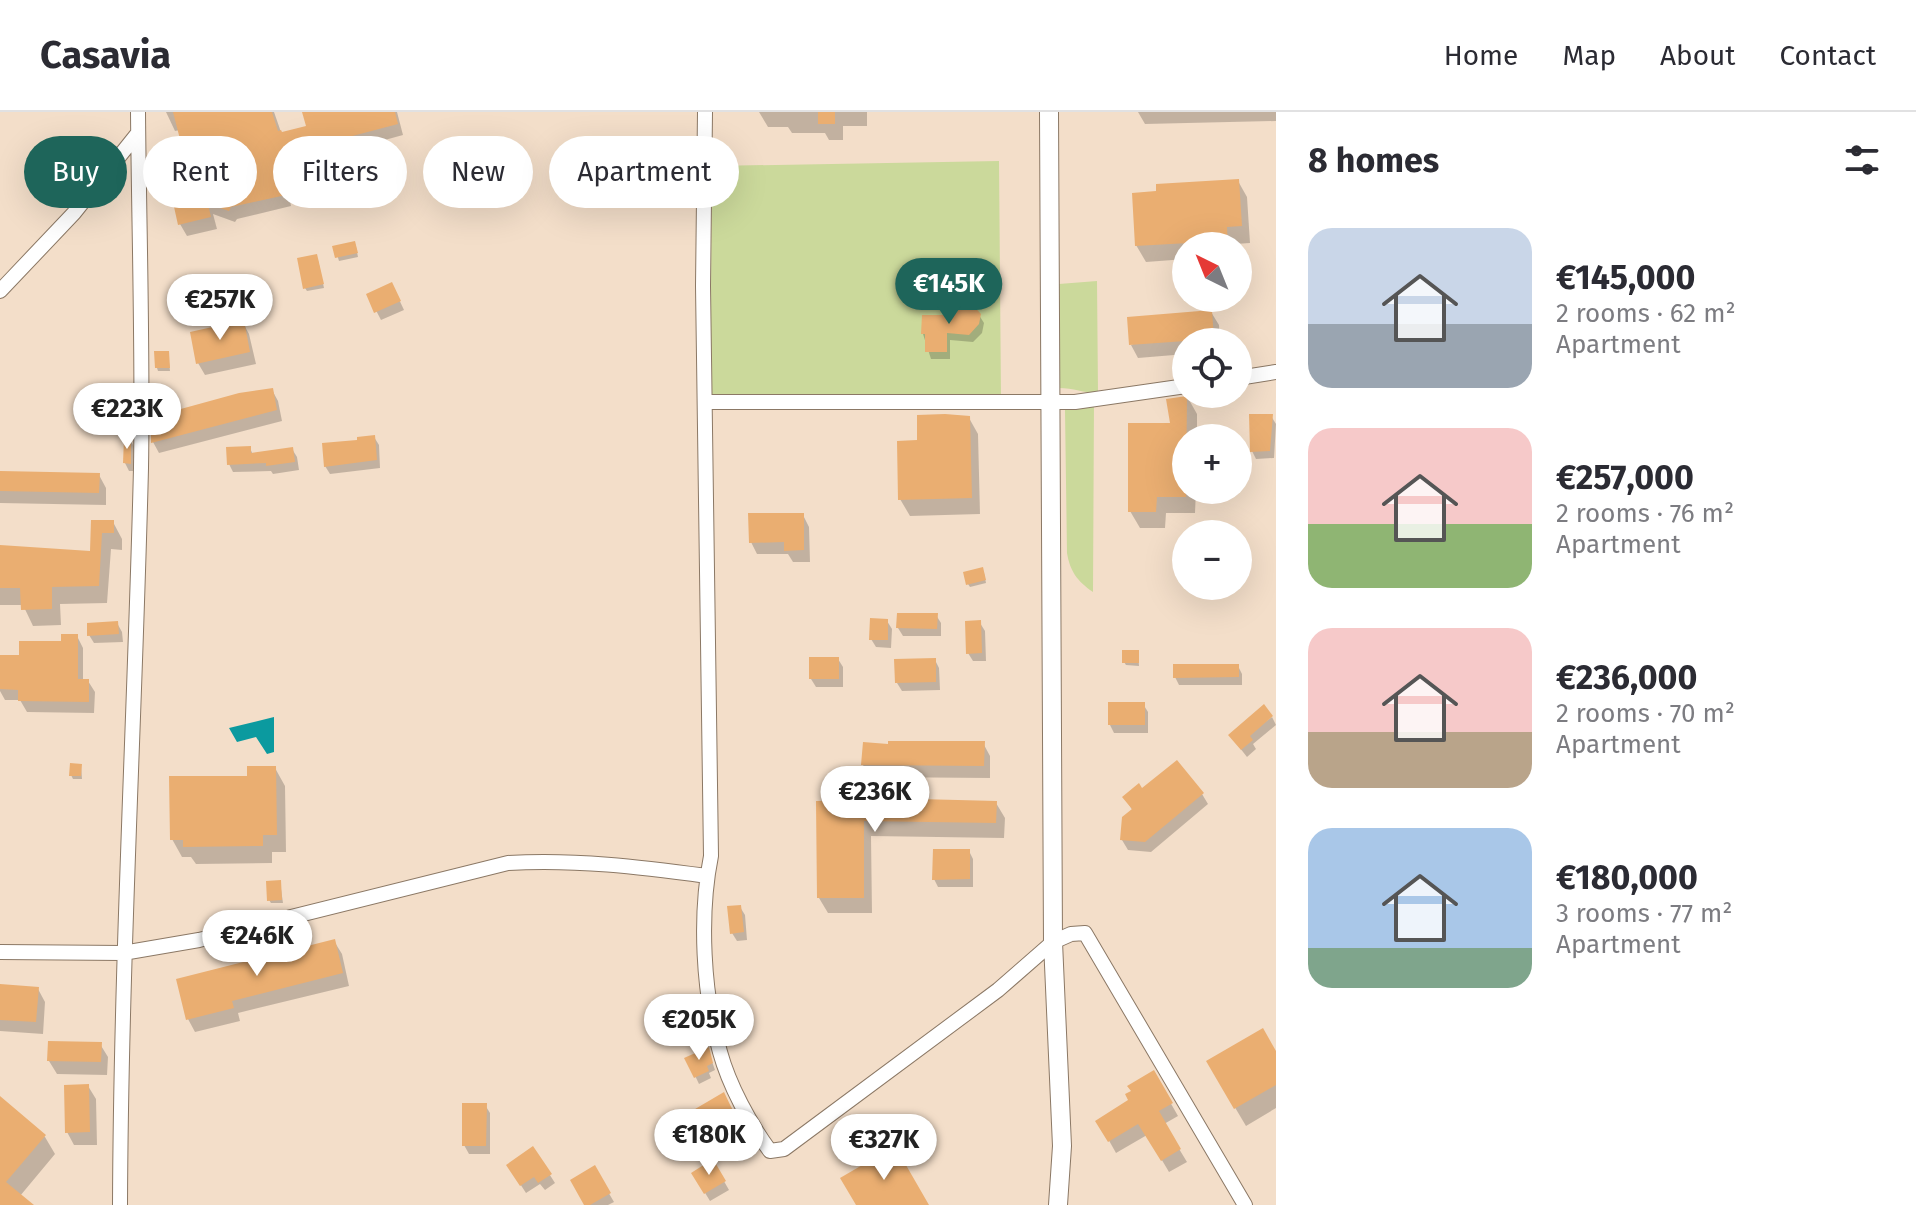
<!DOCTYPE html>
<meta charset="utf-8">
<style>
:root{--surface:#fff;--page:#f7f7f7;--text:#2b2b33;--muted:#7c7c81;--line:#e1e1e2;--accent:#1e655a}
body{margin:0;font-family:"Fira Sans",sans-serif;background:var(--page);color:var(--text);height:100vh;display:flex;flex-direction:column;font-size:30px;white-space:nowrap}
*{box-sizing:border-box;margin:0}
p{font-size:26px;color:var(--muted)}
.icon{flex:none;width:44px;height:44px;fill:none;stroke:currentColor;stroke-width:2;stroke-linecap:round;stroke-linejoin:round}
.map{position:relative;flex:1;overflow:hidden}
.panel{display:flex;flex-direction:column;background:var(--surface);width:640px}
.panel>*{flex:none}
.banner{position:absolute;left:24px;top:24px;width:760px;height:72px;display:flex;gap:16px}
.needle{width:52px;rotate:317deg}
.tools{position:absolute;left:1172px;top:120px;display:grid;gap:16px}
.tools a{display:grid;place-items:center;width:80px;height:80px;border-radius:50%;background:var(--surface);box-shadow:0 8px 32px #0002;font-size:40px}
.price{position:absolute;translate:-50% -68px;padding:0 18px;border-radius:28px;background:#fff;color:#222;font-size:26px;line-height:52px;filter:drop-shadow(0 2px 4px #0008)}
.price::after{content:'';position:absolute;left:50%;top:48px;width:24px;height:18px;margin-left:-12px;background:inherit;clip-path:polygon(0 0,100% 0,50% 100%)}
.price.selected{background:var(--accent);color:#fff}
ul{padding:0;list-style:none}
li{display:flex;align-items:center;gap:24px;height:200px;padding:0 32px}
li span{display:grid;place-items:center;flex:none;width:224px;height:160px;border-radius:24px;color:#555}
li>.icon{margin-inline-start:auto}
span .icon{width:96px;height:96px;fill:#fffc;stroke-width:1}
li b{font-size:34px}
h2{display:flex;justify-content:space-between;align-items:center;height:96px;padding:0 32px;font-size:34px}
.chip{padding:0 28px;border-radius:36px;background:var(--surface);box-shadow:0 8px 32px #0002;font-size:28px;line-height:72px}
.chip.selected{background:var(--accent);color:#fff}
header{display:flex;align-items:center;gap:48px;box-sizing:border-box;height:112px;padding:0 40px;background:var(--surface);border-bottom:2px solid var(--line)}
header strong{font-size:38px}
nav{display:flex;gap:44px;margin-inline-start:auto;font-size:28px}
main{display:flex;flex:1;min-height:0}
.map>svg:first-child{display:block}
</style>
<header>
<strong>Casavia</strong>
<nav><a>Home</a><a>Map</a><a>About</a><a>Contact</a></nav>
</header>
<main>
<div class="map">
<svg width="1276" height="1093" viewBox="0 0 1276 1093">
<rect width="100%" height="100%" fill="#f3dec9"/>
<path fill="#cbd99b" d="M999,49L1001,287L710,286L712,54Z
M1097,169L1098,281C1084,281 1073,276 1059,276V172Z
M1094,291L1093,480C1077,469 1070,459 1067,441L1065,298L1072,292Z"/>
<path fill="#0b9a9f" d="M274,605V640L267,642L256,625L237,630L229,616Z"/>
<path fill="#0003" d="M166,0H274L282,23L308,15L304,0H397L403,23L308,49L314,78L289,83L291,94L237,107L235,110L213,102L217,117L187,124L180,112L173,81L163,68L193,69L180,18L175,19Z
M759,0H867V14H843V28H829L825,21H792L788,15H768Z
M1138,0H1276V9L1145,12Z
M79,65L81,68L74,76L64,67Z
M1238,69L1247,85L1250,131L1235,132L1236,134H1186V147L1146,150L1136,133Z
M356,135L358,145L339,149L335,136Z
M318,148L324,176L307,179L305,176Z
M396,181L404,198L381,208L368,183Z
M1211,200L1219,213L1220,230H1186V242L1138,246L1131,233Z
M979,203L984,211L982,221L973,230L950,228V247H931L923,222Z
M243,211L249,222L256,252L205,263L198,251Z
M168,241L170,259H158L157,256Z
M272,278L278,289L282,309L159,341L153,330V312H163Z
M1188,286L1197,302V326H1186V378H1196L1195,401H1166L1165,416H1140L1130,399L1172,313L1169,289Z
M1271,304L1276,312L1274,346L1256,347L1252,339Z
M969,306L978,322L980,402L910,404L900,387Z
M374,325L379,333L380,356L330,362L325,354L359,330Z
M130,328L135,336V359H129L125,351Z
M250,336L253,343L292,337L297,345L299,358L273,362L271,359L233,360L229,352Z
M0,361L99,363L106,376V393L0,391Z
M803,403L809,415L810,450H793L788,442H757L751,430Z
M93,410H113L122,427V438L111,437L107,491L60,492L61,513L33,514L23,493H0V435L92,441Z
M984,461L986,471L970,475L968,472Z
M936,503L941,511V524H903L898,516Z
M887,509L892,517L891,536L876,535L871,527Z
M117,511L122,520L123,530L94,531L89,523Z
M980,511L985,519L986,549H973L968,541Z
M77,524L83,536V569H88L95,580L94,601L27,600L20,588H5L0,579V545H21Z
M1138,540L1139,554L1126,553L1124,550Z
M838,547L843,555V575H816L811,567Z
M935,548L939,556L940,578L902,579L897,571Z
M1238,554L1242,562V573H1179L1175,565Z
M1143,592L1148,600V621H1114L1110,613Z
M1272,605L1276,613L1253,632L1256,637L1247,645L1236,631Z
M983,631L990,644V666L870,665L863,653Z
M81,654L82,667H73L71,663Z
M275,656L285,674L286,740H272V751L196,752L191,745H182L172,727L249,666Z
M1142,679L1202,682L1208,692L1151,740L1128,738L1122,728L1133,699L1124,685Z
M818,691H996L1005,706L1004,726L871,724L872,801H828L819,786Z
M969,739L973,747V775H938L934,767Z
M280,770L283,791H271L269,788Z
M740,795L745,803L747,828L737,829L732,821Z
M334,829L342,842L349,874L238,901L240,909L195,920L188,907Z
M0,874L38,877L45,890L43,922L0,919Z
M100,932L108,945L107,963L57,962L49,949Z
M708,938L715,958L709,961L711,966L699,972L687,947Z
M1276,943V996L1246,1014L1208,950Z
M1153,960L1178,1004L1164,1012L1187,1050L1169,1060L1147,1023L1116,1041L1098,1009L1131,989Z
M88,974L96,987L97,1033H74L67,1020Z
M0,987L45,1025L55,1042L20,1084L31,1093H0Z
M485,993L490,1001V1042H469L464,1033Z
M731,995L739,1013L675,1049L658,1021Z
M534,1038L555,1071L545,1078L540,1072L526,1081L513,1061Z
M713,1050L729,1078L710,1089L693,1061Z
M594,1056L614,1090L608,1093H587Z"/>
<path fill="#eaae71" d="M173,0H272L278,19L281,18L282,20L306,14L302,0H395L398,12L303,37L309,66L284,71L286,83L231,95L229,99L208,92L211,105L178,113L169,72L162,69L159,62L167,56L190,66Z
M818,0H835V12H818Z
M69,53L81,64L71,74L60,64Z
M1239,67L1242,114L1227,115L1228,134H1189V131L1135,134L1132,81L1156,79V72Z
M355,129L358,141L335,146L332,134Z
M317,142L324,172L303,177L297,146Z
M392,170L401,189L374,201L366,182Z
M958,190L971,191L981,202L979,212L969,223L947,221V240H925V222H921L922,203H943Z
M1212,198L1214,227L1129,233L1127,205Z
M244,208L250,240L196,252L190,220Z
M154,239H169L170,256H155Z
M273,276L277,298L151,331V310H161L159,303L239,281Z
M1187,284L1186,385H1157L1156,400H1128V311H1170L1166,287Z
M945,302L970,304L972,386L898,388L897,329L917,328V303Z
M1249,302H1273L1270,339L1250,340Z
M375,323L377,348L324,355L322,331L357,328V325Z
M124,326H131V352L123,351Z
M251,334V341L293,335L295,350L266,354V351L227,353L226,335Z
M0,359L100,361L99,381L0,379Z
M748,401H804V438L784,439V430L749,431Z
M91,408H114V421H102L99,474L52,475V497L21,498L20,476H0V433L90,439Z
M983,455L986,468L966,473L963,460Z
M897,501H938L937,517L896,516Z
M870,506L888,507V528H869Z
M981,508L982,541L966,542L965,509Z
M118,509L119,522L87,524V511Z
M61,522H78V567H89V590L18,589V578L0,577V543H19V529H61Z
M1122,538H1139V551H1122Z
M809,545H839V567H809Z
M936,546V570L895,571L894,547Z
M1173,552H1239V565L1173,566Z
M1108,590H1145V613H1108Z
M1264,592L1273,604L1250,624L1253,628L1241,638L1228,623Z
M888,629H985L984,654L861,653L863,630L888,632Z
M1177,648L1204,681L1145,730L1120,728L1122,705L1132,697L1122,685L1139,671L1142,676Z
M70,651L82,652L81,664H69Z
M247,654H276L277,723H263V734L183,735V728H170L169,664H247Z
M879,686L997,689L996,711L864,709V786H817L816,689L879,688Z
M933,737H970V767L932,768Z
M281,768L282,788L267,789L266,769Z
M741,793L744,820L730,822L727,794Z
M335,827L343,861L232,889L234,896L186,908L176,867Z
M0,872L39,875L36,910L0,908Z
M1263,916L1276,939V973L1234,997L1206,949Z
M48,929L102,930L101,950L47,949Z
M709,935L713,951L707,954L709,959L694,966L684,946Z
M1154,958L1173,991L1159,999L1181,1037L1161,1049L1138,1012L1108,1030L1095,1009L1128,988L1125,982L1131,979L1127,974Z
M89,972L90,1020L65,1021L64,973Z
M724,980L733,999L666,1037L656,1020Z
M0,984L46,1023L6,1070L34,1093H0Z
M462,991H487L486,1034H462Z
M533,1034L552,1062L538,1071L534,1065L520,1074L506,1053Z
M895,1034L929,1093H856L840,1066Z
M713,1047L726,1069L704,1082L691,1061Z
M595,1053L611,1081L590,1093H584L570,1068Z"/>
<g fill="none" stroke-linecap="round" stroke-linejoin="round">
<g stroke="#8b7865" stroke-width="16">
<path id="minor" d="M705,0L703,174L711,744C699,804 703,881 720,940C729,973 750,1012 770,1039L784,1037L998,878L1053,830L1071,822L1085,821L1245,1093
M0,179L74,101L138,21
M1238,266L1276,260
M707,290H1075L1186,274
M0,840L123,841L199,828L508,751C575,747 640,755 707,764
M120,1093C121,847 135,602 141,356C143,238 139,119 138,0"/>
</g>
<g stroke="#8b7865" stroke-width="20">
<path id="tertiary" d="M1049,0L1053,830L1062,1034L1058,1093"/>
</g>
<use href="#minor" stroke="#fff" stroke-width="14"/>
<use href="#tertiary" stroke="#fff" stroke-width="18"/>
</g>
</svg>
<div class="tools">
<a><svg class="needle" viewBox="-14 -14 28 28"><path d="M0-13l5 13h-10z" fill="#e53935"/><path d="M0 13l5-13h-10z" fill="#7c7c81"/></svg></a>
<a><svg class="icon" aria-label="locate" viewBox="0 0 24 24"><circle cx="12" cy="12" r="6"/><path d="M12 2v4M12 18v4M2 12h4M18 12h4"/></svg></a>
<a>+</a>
<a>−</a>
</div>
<b class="price selected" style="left:949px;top:214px">€145K</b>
<b class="price" style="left:220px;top:230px">€257K</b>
<b class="price" style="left:127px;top:339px">€223K</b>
<b class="price" style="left:875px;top:722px">€236K</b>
<b class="price" style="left:257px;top:866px">€246K</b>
<b class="price" style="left:699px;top:950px">€205K</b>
<b class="price" style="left:709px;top:1065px">€180K</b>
<b class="price" style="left:884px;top:1070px">€327K</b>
<div class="banner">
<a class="chip selected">Buy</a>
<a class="chip">Rent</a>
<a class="chip">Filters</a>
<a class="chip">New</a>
<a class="chip">Apartment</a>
</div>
</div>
<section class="panel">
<h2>8 homes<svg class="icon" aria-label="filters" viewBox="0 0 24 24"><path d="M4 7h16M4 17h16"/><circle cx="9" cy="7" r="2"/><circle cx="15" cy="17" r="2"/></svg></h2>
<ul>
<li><span style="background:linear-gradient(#c9d6e8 60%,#9aa5b1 0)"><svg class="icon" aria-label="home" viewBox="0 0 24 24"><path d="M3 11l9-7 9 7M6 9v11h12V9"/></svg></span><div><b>€145,000</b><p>2 rooms · 62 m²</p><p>Apartment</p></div></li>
<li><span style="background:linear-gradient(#f6c9c9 60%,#8fb573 0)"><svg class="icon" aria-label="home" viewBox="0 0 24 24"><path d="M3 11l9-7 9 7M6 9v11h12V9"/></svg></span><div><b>€257,000</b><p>2 rooms · 76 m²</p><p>Apartment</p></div></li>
<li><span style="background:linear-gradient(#f6c9c9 65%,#b9a48a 0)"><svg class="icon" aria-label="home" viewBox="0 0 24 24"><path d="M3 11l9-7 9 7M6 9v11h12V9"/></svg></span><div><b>€236,000</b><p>2 rooms · 70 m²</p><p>Apartment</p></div></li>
<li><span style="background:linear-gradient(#a9c7e8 75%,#7fa58c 0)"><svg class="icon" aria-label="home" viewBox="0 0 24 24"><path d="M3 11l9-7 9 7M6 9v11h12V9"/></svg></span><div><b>€180,000</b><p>3 rooms · 77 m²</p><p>Apartment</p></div></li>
</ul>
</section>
</main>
